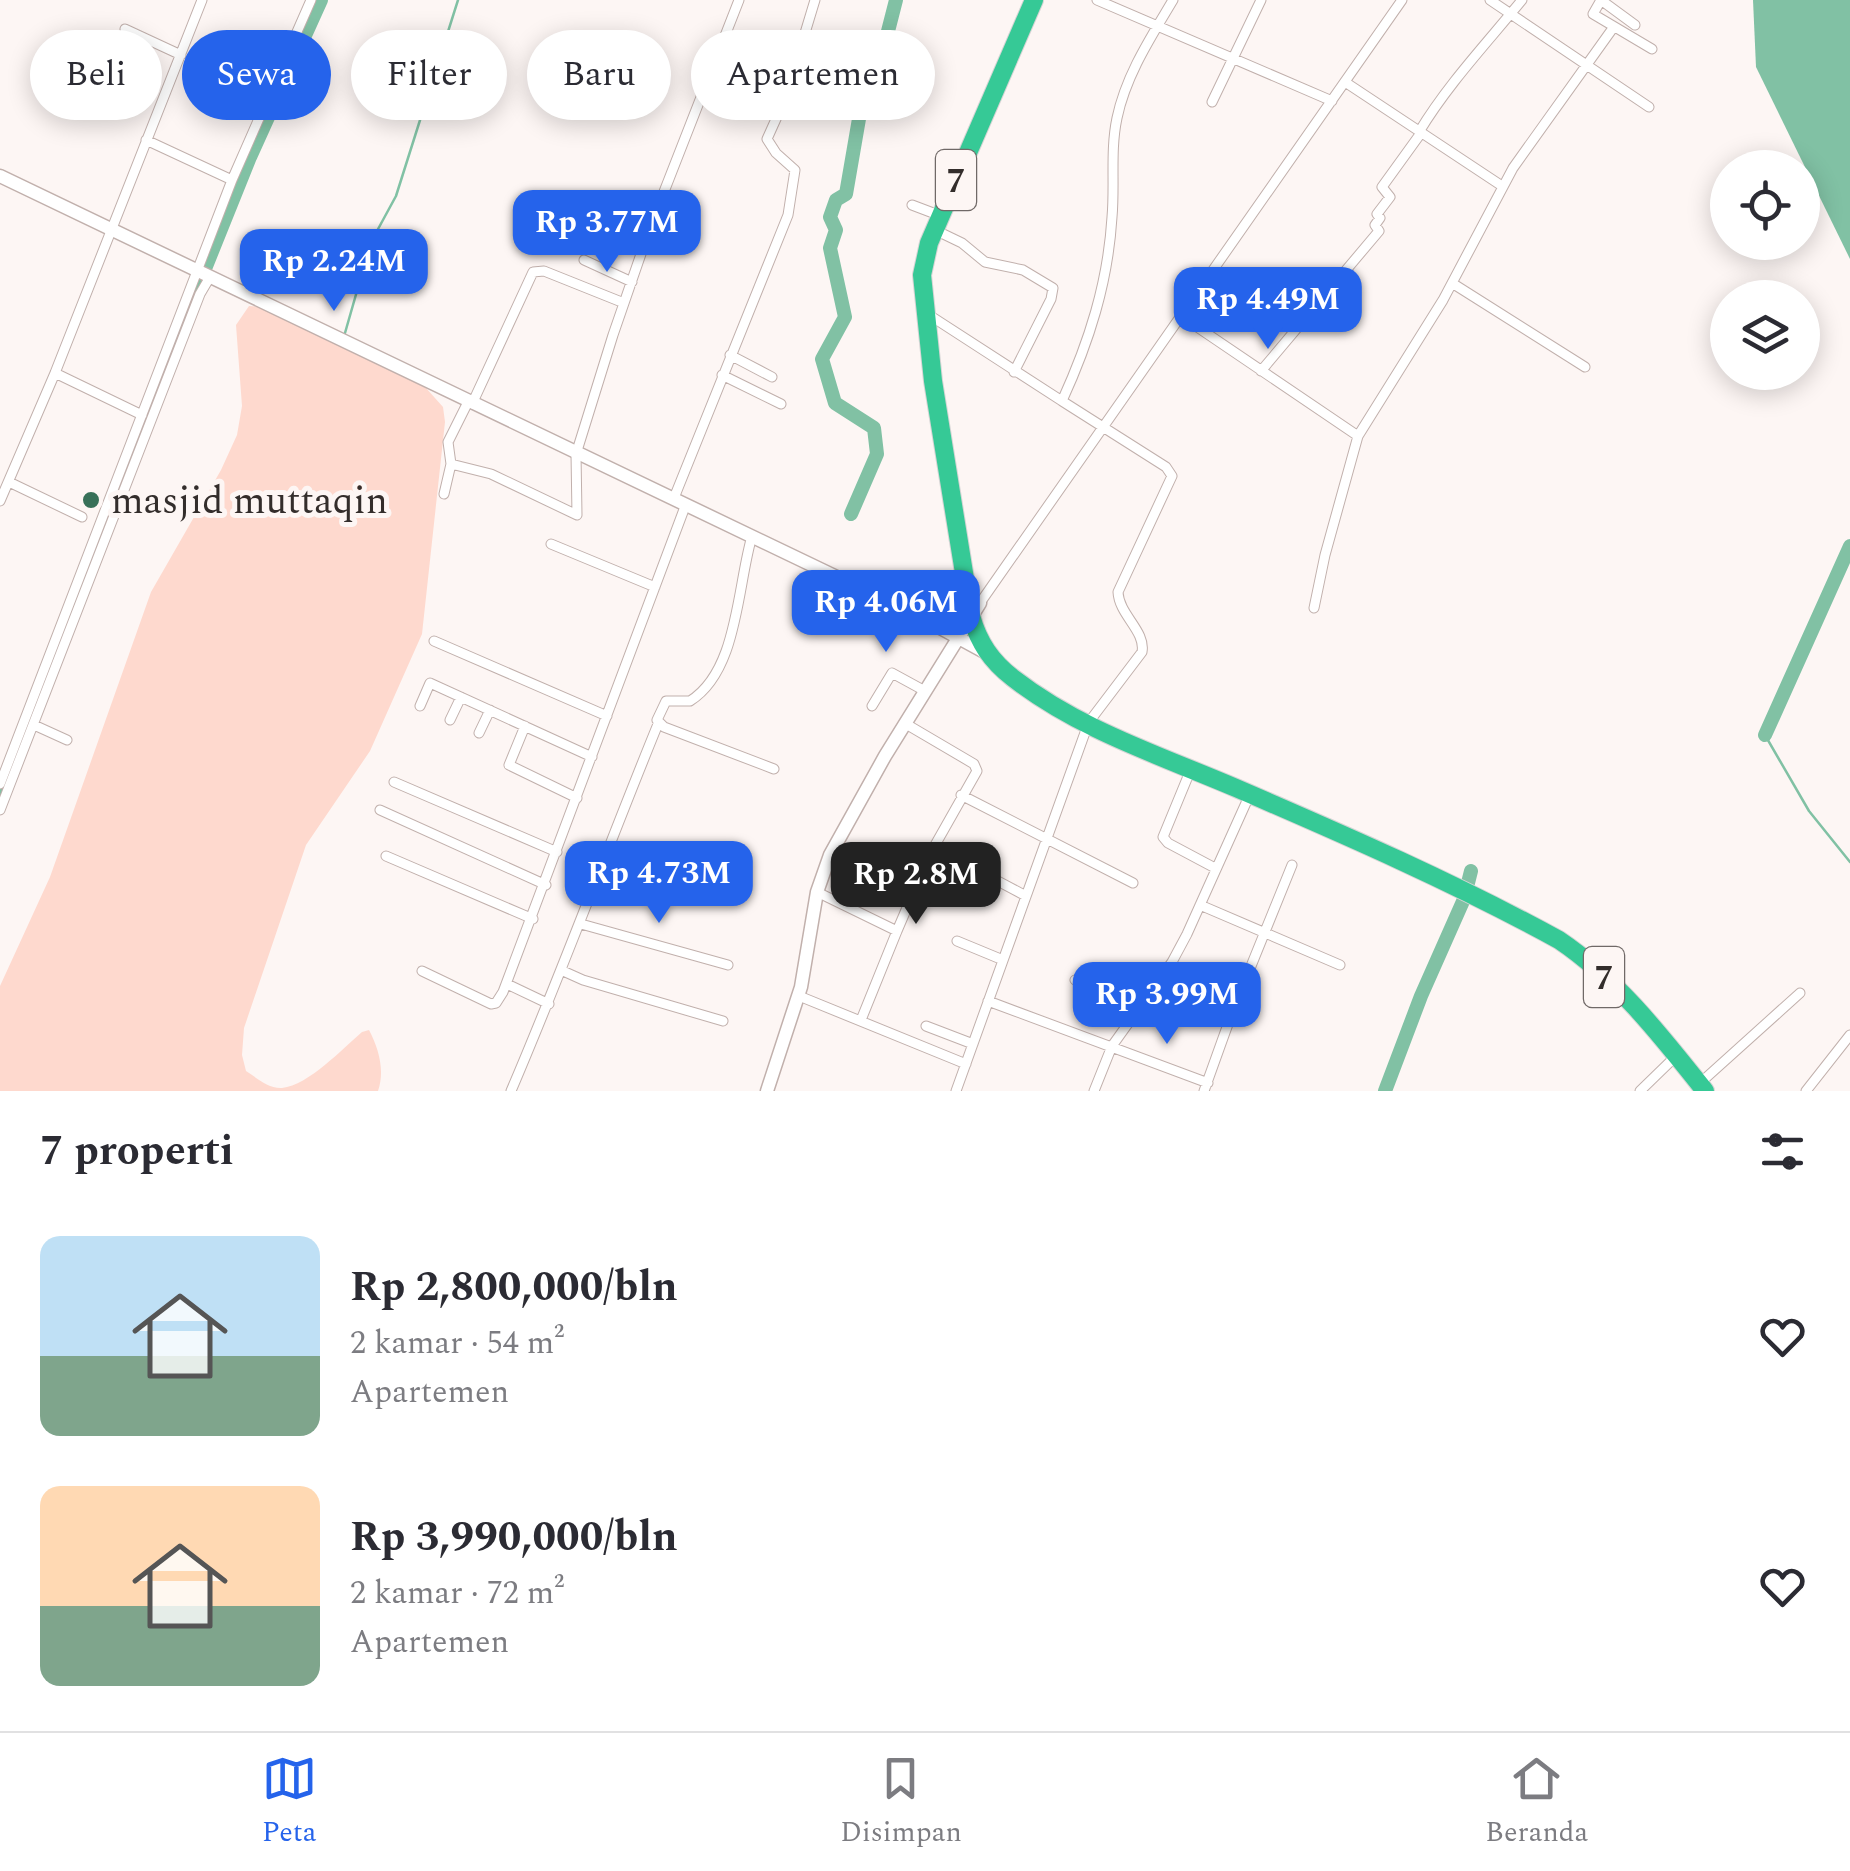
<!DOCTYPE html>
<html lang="id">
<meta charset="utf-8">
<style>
:root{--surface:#fff;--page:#f2f2f3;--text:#2b2b33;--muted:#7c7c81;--line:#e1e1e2;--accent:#2563eb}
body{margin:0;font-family:Spectral,serif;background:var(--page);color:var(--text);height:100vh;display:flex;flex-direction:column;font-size:38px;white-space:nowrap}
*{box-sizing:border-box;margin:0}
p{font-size:32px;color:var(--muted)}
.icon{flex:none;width:55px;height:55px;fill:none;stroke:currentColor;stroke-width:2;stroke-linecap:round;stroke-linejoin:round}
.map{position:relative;height:1091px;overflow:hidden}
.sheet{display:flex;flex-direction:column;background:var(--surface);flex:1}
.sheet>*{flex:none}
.hud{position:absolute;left:30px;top:30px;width:1000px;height:90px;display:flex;gap:20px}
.buttons{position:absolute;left:1710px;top:150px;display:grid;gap:20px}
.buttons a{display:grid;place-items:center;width:110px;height:110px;border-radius:50%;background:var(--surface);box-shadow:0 5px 25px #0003;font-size:50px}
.price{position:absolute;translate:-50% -85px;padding:0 22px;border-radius:20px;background:var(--accent);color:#fff;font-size:32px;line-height:65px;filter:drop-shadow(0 2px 5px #0008)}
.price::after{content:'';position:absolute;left:50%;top:60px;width:30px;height:22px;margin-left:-15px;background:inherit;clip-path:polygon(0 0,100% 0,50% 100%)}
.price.selected{background:#222;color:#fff}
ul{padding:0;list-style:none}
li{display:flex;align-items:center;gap:30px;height:250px;padding:0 40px}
li span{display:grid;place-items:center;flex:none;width:280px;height:200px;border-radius:20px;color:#555}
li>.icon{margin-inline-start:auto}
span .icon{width:120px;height:120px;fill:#fffc;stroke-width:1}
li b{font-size:42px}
h2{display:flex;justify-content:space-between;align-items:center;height:120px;padding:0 40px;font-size:42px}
.tag{padding:0 35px;border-radius:45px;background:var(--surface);box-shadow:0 5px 25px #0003;font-size:35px;line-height:90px}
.tag.selected{background:var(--accent);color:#fff}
.dock{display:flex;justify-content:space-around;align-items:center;height:140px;border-top:2px solid var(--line);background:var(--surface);font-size:28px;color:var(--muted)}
.dock a{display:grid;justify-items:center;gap:5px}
.dock .selected{color:var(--accent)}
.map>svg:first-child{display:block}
</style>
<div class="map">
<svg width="1850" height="1091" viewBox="0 0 1850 1091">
<rect width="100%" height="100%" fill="#fdf6f4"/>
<path fill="#fed9ce" d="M249,306L262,307L426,388L443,407L445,422L422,634L370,751L306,845L244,1028L242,1055L246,1071C257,1078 269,1089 282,1088C309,1085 342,1049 362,1032L369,1030C379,1049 385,1071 378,1091H0V986L50,877L151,592L221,470L237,435L242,406L236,325Z"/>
<path fill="#81c1a4" d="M1753,0H1850V259L1756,67Z"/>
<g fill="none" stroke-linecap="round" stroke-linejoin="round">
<path stroke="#81c1a4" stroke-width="2.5" d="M345,333L371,242L396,196L458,0
M1765,735L1809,811L1850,862"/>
<path stroke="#81c1a4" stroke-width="14" d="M149,408L250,157L321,0
M851,514L877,454L874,428L835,403L822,359L845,317L830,248L836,230L830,217L836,200L846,194L860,113L878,92L885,43L896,0
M1765,735L1850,546
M0,796L75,601
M1385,1091L1421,996L1464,899L1471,871"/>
<g stroke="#c1b0ac" stroke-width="11">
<path id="street" d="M1097,0L1332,101
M1490,0L1649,107
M1601,0L1593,14L1652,49
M1601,0L1635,25
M125,29L181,55
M1345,82L1502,186
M1212,102L1261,0
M1419,132C1448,84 1486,44 1522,0
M146,140L232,180
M912,205L941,216
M935,230L962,243L985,262L1023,270L1053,288L1051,299L1014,372
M584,260L632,282
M1452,283L1585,367
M926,313L1062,401
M1181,316L1358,436
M730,355L772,377
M1261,371L1379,231L1375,225L1380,218L1377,214L1390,197L1382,187L1421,133
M55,373L142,415
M722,375L781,404
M468,402L448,442L451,464L491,474L577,515L576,454L613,335L651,225L739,0
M472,404L533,272L544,271L624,303
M9,482L82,517
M444,494L451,464
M674,498L788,215L795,170L776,153L767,139L785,99L815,0
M0,501L55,373L202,0
M752,536C737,587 738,671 690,701H666L657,720L664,727L774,769
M551,544L655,587
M980,603L1402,0
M1314,608L1325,555L1358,436L1443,300L1513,168L1613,28
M434,641L607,716
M420,706L430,683L592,757
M872,706L892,673L925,691
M1092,718L1142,652C1146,631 1119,615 1118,592L1172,476L1166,467L1062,401C1089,342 1108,283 1112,217C1115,184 1110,151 1117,118C1126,75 1151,37 1173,0
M450,720L461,697
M34,725L67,740
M525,726L509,765L577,798
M479,733L490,710
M1191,769L1163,837L1168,843L1215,868
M394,782L557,852
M0,784L232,180L311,0
M961,795L1133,883
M0,810L200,294L210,277
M380,810L546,885
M935,845L969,862L981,861L989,866L994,879L1026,896
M386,856L533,919
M817,892L897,931L861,1020
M1200,905L1340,965
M581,924L728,965
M897,931L930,854L977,771L974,764L906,724
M957,941L1003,960
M422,971L491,1004L496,1003L503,992L686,504
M563,971L583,980L723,1021
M1075,980L1140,1007
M507,984L549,1004
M799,996L966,1064
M988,1001L1208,1083
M926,1026L973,1044
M1699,1084L1800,993
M511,1091C563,970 608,846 658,724
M956,1091L1087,727
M1094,1091L1112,1046L1172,962L1187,934L1250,794
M1204,1091L1232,1013L1292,865
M1640,1091L1676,1056
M1806,1091L1850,1035"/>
</g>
<g stroke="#c1b0ac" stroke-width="15">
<path id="secondary" d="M0,176L920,617L988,654
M767,1091L801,987L817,892L830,855L885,756L980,603"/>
</g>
<g stroke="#d6d5d5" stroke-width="20">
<path id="highway" d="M1034,0L929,243L922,275L933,381L971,616C979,643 991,661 1013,678C1080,730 1159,755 1236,788C1345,835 1455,883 1559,940C1617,979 1662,1037 1705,1091"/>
</g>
<use href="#street" stroke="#fff" stroke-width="9"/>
<use href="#secondary" stroke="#fff" stroke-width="12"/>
<use href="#highway" stroke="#36c996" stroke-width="18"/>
</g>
<circle fill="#387159" stroke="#fdf6f4" stroke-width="4" cx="91" cy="500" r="10"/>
<g text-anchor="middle" stroke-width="10" stroke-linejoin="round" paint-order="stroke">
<g fill="#fdf6f4" stroke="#706967" stroke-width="2.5">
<rect x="936" y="150" width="40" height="60" rx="8"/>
<rect x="1584" y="947" width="40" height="60" rx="8"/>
</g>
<g font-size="35" font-weight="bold" fill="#332d2b">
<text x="956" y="192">7</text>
<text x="1604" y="989">7</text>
</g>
<g font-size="38" fill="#332d2b" stroke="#fdf6f4" text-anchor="start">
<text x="111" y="513">masjid muttaqin</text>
</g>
</g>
</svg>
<div class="buttons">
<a><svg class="icon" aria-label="locate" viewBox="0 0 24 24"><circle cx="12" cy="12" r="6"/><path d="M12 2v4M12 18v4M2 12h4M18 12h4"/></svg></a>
<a><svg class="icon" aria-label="layers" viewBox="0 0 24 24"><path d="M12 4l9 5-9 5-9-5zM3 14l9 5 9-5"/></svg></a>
</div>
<b class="price" style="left:607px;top:275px">Rp 3.77M</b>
<b class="price" style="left:334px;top:314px">Rp 2.24M</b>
<b class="price" style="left:1268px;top:352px">Rp 4.49M</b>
<b class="price" style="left:886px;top:655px">Rp 4.06M</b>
<b class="price" style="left:659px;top:926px">Rp 4.73M</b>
<b class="price selected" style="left:916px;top:927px">Rp 2.8M</b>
<b class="price" style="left:1167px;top:1047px">Rp 3.99M</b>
<div class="hud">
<a class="tag">Beli</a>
<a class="tag selected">Sewa</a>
<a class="tag">Filter</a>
<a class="tag">Baru</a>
<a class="tag">Apartemen</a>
</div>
</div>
<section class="sheet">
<h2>7 properti<svg class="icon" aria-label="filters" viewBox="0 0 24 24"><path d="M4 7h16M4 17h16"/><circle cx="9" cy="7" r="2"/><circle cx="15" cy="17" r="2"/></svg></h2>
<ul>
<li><span style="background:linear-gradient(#bfe0f5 60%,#7fa58c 0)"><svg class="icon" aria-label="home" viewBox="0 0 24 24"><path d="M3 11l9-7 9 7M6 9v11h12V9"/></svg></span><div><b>Rp 2,800,000/bln</b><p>2 kamar · 54 m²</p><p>Apartemen</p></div><svg class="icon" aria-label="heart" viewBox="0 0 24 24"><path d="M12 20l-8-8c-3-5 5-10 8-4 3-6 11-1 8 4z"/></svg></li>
<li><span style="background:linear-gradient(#ffd9b3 60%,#7fa58c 0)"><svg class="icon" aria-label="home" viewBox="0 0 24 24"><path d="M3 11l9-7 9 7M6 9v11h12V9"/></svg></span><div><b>Rp 3,990,000/bln</b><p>2 kamar · 72 m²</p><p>Apartemen</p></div><svg class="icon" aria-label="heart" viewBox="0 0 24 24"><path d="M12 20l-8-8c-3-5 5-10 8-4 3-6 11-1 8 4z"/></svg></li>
</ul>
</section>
<nav class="dock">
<a class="selected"><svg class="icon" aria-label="map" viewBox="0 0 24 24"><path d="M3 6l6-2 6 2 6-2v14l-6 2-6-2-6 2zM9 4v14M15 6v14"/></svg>Peta</a>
<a><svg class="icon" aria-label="saved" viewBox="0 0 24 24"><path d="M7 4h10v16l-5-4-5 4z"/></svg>Disimpan</a>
<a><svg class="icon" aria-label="home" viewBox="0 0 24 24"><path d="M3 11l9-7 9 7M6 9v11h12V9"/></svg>Beranda</a>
</nav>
